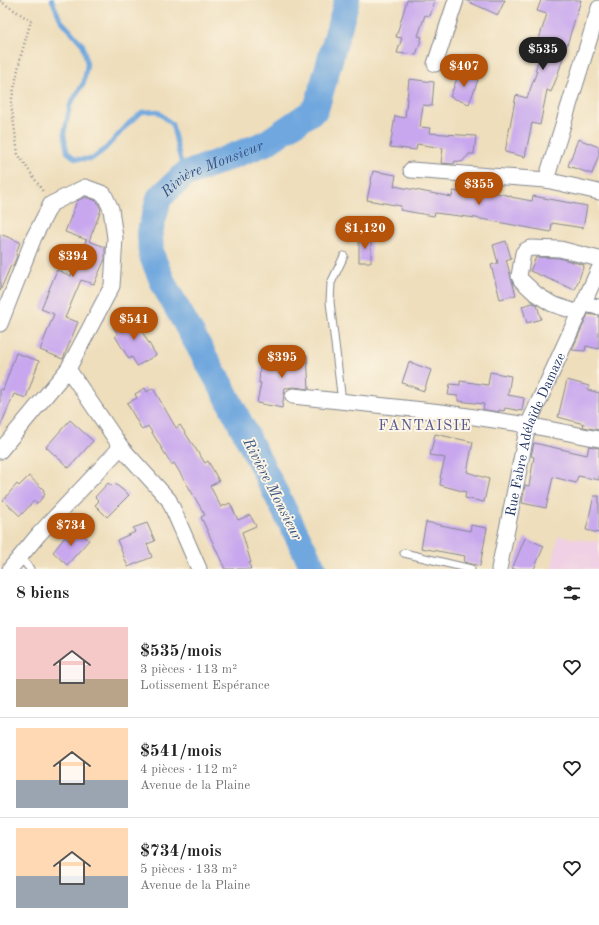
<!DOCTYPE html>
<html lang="fr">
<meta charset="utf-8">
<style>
:root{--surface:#fff;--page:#f6f6f6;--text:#222;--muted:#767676;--line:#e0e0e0;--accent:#b45309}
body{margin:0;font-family:"Old Standard TT",serif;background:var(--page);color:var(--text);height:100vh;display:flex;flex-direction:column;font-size:15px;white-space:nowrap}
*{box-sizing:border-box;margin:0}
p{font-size:13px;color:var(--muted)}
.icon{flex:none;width:22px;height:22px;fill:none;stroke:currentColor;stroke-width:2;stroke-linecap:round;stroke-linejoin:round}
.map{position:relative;height:569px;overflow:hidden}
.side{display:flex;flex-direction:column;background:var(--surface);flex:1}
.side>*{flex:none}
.price{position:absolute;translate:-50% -34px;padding:0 9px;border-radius:14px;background:var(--accent);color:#fff;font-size:13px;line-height:26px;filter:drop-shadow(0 1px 2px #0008)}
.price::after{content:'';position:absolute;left:50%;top:24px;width:12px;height:9px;margin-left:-6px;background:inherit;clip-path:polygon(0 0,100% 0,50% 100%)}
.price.active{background:#222;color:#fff}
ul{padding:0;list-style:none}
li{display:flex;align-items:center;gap:12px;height:100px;padding:0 16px}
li+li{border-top:1px solid var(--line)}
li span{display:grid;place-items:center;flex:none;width:112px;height:80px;border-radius:0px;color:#555}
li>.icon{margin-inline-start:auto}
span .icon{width:48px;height:48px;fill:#fffc;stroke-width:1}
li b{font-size:17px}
h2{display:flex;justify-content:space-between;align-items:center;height:48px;padding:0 16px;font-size:17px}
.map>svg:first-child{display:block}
</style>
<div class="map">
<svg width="599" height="569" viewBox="0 0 599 569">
<rect width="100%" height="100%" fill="#fcf5e5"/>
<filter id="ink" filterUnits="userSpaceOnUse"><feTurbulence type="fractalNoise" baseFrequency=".025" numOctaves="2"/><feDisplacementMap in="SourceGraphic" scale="8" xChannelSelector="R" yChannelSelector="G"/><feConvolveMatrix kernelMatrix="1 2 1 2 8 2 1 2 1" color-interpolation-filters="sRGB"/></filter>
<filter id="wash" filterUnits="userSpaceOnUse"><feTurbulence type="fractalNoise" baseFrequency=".012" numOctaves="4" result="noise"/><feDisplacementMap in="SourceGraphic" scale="16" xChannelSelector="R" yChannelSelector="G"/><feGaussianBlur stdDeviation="0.9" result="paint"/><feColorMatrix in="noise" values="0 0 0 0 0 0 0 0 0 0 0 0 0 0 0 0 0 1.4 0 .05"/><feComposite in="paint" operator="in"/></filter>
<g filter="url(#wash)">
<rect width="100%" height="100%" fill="#eedebc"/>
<path fill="#f0d0e4" d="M558,536L599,542V569H552Z"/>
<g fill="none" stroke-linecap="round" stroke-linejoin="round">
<path stroke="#70a7de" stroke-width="4.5" d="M52,0L60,19L83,45L87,64L84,82L70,105L64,134L67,152L76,159H92L105,149L129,123L142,112L157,111L172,124L184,175"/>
<path stroke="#70a7de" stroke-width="26" id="s1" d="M314,569L224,391L164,285L151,254L150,232L159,198L184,175L266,143L316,109L347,0"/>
</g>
<g id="blocks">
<path fill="#c8a7ee" d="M407,0H435L430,16L425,15L418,36L422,37L416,55L397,53L402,38L396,37Z
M465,0H505L498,15Z
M541,0H581L557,77L551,92L547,90L540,125L532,123L525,157L505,152L516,95L527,98L537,71H535L542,50L536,48L547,14L537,11Z
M459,73L478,80L469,104L450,97Z
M409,79L434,82L432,106L423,105L420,127L430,128L429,133L476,136L474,154H469L462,162L455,161L454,164L441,163L443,148L417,144L416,150L390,147L395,116L405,118Z
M578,139L599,147V155L592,174L568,166Z
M373,171L396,175L394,186L452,197L453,191L469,194V190L492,194V192L511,196V197L532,201L533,196L587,206L583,228L552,223L551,232L476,218L435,213L434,216L400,210L401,206L367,200Z
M85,197L97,201L101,210L89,241L105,247V259L94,284L81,280L65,318L78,322L63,359L40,350L54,314L41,309L57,270L71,276L86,240H87L65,232L77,201Z
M0,234L20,242L16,254L17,256L13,266L11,265L0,291Z
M359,238H371V262H359Z
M506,241L511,258L506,260L516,295L500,299L491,265L498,263L493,245Z
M536,257L559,258L584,265L575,290L530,271Z
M533,303L537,305L541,319L527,323L522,306Z
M588,314L599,316V349L586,346L585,351L572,350Z
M132,315L156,355L137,366L132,357L129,359L115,336L118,334L113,327Z
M16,353L39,361L26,398L14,394L0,427V389L3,390Z
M307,355L309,389L294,387L285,388L282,408L257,403L261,383H259L260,367L287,357Z
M409,362L431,370L424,391L402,383Z
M490,372L511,376L508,395L524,398L522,411L505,408L504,411L499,410V412L485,410L483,409L484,404L458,401V396L448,395L450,384L460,385V381L488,385Z
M567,380L589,386L588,390L599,393V430L583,427L584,424L558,417Z
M145,388L147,392L153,388L176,428L180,425L205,463L208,461L219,481L210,486L221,507L230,503L238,520L250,515L256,526L242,532L251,563H249L251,569H225L201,517L205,515L188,486L174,463L172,465L148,426L142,430L127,403L137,398L135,394Z
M70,420L93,441L69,468L46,447Z
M435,434L473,442L467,472L489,479L484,502L465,498L466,492L440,485L441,478H440L445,458L430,455Z
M534,443L587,455L589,446L599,448V480L578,476L576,483L553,477L546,508L522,503L525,485L529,486L534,457L531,456Z
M29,476L44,490L43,492L45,494L37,504L34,501L20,516L3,500L17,484L19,486Z
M108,483L111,486L114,483L129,495L107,517L95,505L99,501L95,497Z
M594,496H599V533L586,530Z
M426,522L470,531L471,525L487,528L480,566L464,562L465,556L421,548Z
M147,523L155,541L147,544L152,557L128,567L117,540L135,532L133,528Z
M77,529L89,540L67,565L53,552L65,537L68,540Z
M525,538L544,546L534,569H512Z"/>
</g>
</g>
<g filter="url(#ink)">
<use href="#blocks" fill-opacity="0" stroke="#84868d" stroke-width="1"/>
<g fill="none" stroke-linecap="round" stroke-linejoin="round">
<g stroke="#84868d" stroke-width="9">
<path id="lane" d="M342,402L330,302L331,283L344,256
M404,553L471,569
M20,557L30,569"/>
</g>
<g stroke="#84868d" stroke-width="17">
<g id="street">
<path d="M435,64L456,0"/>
<path d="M411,170L546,180L599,192"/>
<path d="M546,180L599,8"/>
<path d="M583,304L599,307"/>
<path d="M579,313L552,304L536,294L521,280L519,276L523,253L526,250L530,248L560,249L599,259"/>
<path d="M0,324L34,237L51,204L85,187L104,194L111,209L115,238L112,286L68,369L0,451"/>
<path d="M68,369L121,447L169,500L199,569"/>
<path d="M293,396L441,412L528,425L599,439"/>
<path d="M10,569L39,534L121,447"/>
<path id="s2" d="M499,569L528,425L599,269"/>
</g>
</g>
<path stroke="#84868d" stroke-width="2.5" stroke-dasharray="1 3" stroke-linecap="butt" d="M0,1L31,21L21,55L11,103L18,154L44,193"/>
<use href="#lane" stroke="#fff" stroke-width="7"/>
<use href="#street" stroke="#fff" stroke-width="15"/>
</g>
</g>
<g text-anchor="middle" stroke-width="4" stroke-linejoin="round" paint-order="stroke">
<g font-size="14" fill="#1b2f5e" stroke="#fcf5e5">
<text dy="5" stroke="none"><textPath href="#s2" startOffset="140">Rue Fabre Adélaïde Damaze</textPath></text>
</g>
<g font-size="15" font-style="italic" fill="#355384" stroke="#fcf5e5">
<text dy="5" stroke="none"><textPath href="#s1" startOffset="474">Rivière Monsieur</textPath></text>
<text transform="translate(273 489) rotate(63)" y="5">Rivière Monsieur</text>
</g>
<g font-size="15" letter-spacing="1" fill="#585990" stroke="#fcf5e5">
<text x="425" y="430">FANTAISIE</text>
</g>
</g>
</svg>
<b class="price active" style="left:543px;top:71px">$535</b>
<b class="price" style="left:464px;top:88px">$407</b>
<b class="price" style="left:479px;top:206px">$355</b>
<b class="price" style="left:365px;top:250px">$1,120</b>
<b class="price" style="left:73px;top:278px">$394</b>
<b class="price" style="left:134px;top:341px">$541</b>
<b class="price" style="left:282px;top:379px">$395</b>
<b class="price" style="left:71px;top:547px">$734</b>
</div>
<section class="side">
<h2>8 biens<svg class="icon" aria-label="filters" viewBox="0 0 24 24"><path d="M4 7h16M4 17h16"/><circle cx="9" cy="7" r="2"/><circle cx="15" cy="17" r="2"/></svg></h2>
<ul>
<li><span style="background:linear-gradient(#f6c9c9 65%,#b9a48a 0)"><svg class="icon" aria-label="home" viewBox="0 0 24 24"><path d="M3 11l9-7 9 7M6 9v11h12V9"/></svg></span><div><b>$535/mois</b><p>3 pièces · 113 m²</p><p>Lotissement Espérance</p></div><svg class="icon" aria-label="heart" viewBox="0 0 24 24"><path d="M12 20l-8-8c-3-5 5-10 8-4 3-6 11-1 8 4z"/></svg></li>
<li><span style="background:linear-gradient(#ffd9b3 65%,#9aa5b1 0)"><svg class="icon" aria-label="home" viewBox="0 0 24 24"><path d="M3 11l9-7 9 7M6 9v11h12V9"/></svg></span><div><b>$541/mois</b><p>4 pièces · 112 m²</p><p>Avenue de la Plaine</p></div><svg class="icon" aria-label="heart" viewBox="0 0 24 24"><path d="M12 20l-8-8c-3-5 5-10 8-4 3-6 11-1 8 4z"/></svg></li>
<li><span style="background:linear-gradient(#ffd9b3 60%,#9aa5b1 0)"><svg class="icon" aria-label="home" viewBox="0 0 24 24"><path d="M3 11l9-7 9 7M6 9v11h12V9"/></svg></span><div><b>$734/mois</b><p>5 pièces · 133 m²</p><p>Avenue de la Plaine</p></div><svg class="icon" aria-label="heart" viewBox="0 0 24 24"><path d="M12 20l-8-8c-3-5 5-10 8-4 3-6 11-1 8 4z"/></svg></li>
</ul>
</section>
